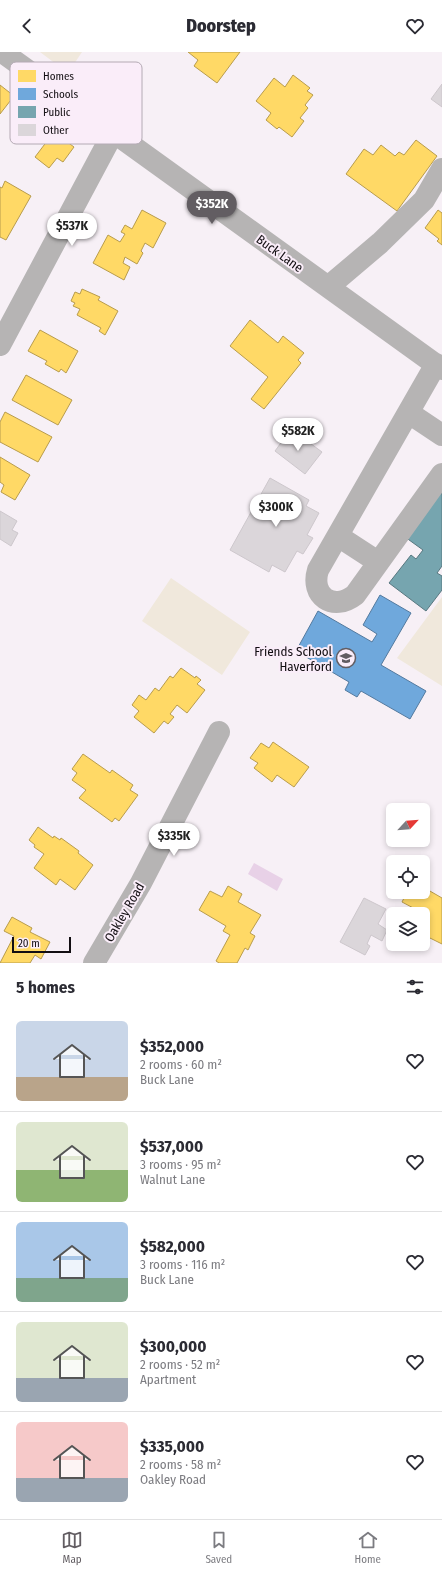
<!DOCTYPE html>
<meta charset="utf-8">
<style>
:root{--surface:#fff;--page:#f2f2f3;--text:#2b2b33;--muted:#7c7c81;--line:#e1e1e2;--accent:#625d62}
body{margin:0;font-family:"Fira Sans Condensed",sans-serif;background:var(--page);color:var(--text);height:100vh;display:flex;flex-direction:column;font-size:15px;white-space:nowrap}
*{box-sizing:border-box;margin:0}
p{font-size:13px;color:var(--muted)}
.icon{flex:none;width:22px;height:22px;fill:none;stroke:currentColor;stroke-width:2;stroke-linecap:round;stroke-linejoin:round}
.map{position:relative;height:911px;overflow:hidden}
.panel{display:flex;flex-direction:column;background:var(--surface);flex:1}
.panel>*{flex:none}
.needle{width:26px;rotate:64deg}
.fabs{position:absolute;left:386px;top:751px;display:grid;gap:8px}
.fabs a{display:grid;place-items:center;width:44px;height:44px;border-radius:6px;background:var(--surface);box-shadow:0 2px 6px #0003;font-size:20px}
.scale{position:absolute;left:12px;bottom:10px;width:59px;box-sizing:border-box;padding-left:4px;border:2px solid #120e12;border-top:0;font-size:11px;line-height:14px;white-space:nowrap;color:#120e12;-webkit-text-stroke:3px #faedf9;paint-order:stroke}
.price{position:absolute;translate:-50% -34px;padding:0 9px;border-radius:14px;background:#fff;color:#222;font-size:13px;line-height:26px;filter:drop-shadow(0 1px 2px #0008)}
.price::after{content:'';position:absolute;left:50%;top:24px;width:12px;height:9px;margin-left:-6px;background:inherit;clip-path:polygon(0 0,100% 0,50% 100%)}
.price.current{background:var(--accent);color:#fff}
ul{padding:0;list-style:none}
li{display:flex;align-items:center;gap:12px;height:100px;padding:0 16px}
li+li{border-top:1px solid var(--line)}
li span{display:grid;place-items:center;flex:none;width:112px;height:80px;border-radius:6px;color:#555}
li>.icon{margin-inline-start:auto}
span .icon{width:48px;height:48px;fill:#fffc;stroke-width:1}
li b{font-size:17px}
h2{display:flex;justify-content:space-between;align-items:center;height:48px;padding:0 16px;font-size:17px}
header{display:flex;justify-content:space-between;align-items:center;height:52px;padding:0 16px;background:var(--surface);font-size:18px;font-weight:800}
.menu{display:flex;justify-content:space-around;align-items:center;height:56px;border-top:1px solid var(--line);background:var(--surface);font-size:11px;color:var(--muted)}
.menu a{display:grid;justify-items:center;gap:2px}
.menu .current{color:var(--accent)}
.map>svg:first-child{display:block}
</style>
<header><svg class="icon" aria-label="back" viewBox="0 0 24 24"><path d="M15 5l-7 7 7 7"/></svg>Doorstep<svg class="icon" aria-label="heart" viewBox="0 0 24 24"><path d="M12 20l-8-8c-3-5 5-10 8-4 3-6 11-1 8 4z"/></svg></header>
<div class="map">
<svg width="442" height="911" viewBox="0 0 442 911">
<rect width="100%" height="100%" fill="#f7f0f6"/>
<path fill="#f0e8dc" d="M40,0H82L68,21Z
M171,526L250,580L222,623L142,569Z
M442,545V634L397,606Z"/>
<path fill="#e8d1e7" d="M254,811L283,827L277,839L248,822Z"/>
<path fill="#ffd966" stroke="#b89c4d" d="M188,0H240L217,31L194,14L198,8Z
M293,23L310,36L307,39L313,43L305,53L308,56L300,66L304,69L292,85L279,75L277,77L266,68L271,61L256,49L274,26L285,35Z
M0,33L14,44L0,62Z
M54,80L74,95L63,110L57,106L49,116L35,105Z
M416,88L437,104L397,159L346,122L364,97L373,103L381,93L395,104L399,100L404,103Z
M5,129L31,144L6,188L0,185V135L2,136Z
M142,158L166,171L153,196L145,191L141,199L143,201L137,212L125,205L123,211L130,215L124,228L93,211L108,183L120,190L125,182L121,180L125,173L132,177Z
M438,158L442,161V193L437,189L439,187L425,176Z
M82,237L100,245L98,248L118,259L105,283L99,279L101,276L77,263L80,257L73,254L75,251L71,249L75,240L80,242Z
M250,268L278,291L283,284L304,301L298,308L301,311L264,357L251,347L268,325L230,294Z
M40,278L78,299L66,321L61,317L59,320L45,312L47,309L28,299Z
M26,323L72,348L58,373L12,348Z
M5,360L52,385L38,410L0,390V370Z
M0,405L30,423L15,448L1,440L4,433L0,430Z
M181,616L195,626L196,624L201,628L197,632L205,638L187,661L177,653L170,662L174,665L168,672L164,669L154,681L134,665L139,659L132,653L139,643L146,648L155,636L159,639L170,624L173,626Z
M273,690L309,715L294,735L277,723L272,730L254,716L258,711L250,706L261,691L269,696Z
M83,702L110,721L112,718L133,733L130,738L138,743L119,769L115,766L112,770L79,746L86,738L72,728L77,721L72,717Z
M38,775L53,786L54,784L60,788L61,786L79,799L78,801L93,813L75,838L60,827L56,833L34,816L44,802L34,795L35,793L29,788Z
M228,834L242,842L238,850L261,863L250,881L255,884L248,898L245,896L237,911H219L216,909L230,883L223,879L226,874L199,858L210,839L222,845Z
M423,835L442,846V892L430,886L428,889L423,886L422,862L424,858L420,856L419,859L402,850L407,840H423Z
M12,865L32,876L30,880L50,890L41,907L35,903L30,911H0L14,884L4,879Z"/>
<path fill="#6fa8dc" stroke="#537a9f" d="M380,543L411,561L381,613L426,639L410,667L361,639L357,645L345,638L349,630L296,599L318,559L372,590L377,582L363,573Z"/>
<path fill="#76a5af" stroke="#587880" d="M439,440L442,442V514L437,521L442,524V538L426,559L389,531L411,503L416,507L423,498L405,485Z"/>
<path fill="#dbd6da" stroke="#cdc7cc" d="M442,32V55L431,47Z
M291,377L322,400L305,422L275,399Z
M270,426L309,448L306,454L319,461L307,483L313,486L303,502L297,499L285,520L272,513L269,520L230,498Z
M0,459L17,469L12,478L18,481L11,494L0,487Z
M364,846L386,857L378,872L387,878L382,889L371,883L367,892L370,894L365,903L340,890Z"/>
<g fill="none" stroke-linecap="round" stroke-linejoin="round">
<path stroke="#b6b4b4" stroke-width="22" d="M2,0L442,317
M328,235L380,191L424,148L442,117
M0,293L113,81
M436,312L318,518C310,544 333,560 355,543L442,422
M409,361L442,383
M338,484L378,510
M94,911L141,831L219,680"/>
</g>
<defs>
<g id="school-ring" transform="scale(1)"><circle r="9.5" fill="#faedf9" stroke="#625d62" stroke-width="1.5"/><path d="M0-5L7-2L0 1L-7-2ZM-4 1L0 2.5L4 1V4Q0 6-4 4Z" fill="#625d62"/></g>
</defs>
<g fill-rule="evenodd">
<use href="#school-ring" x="346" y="606"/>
</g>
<g text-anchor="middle" stroke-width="4" stroke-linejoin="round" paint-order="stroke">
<g font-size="13" fill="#120e12" stroke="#faedf9">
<text transform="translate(280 201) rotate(36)" y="5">Buck Lane</text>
<text transform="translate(124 860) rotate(-60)" y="5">Oakley Road</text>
</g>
<g font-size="13" fill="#120e12" stroke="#faedf9" text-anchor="end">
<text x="332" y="604">Friends School<tspan x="332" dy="15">Haverford</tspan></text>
</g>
</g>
<rect x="10" y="10" width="132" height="82" rx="6" fill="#faedf9" stroke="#b4aab4" stroke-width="1"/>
<rect x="18" y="18" width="18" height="12" fill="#ffd966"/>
<rect x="18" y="36" width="18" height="12" fill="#6fa8dc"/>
<rect x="18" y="54" width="18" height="12" fill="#76a5af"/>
<rect x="18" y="72" width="18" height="12" fill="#dbd6da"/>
<g font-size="11" fill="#120e12">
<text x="43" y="28">Homes</text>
<text x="43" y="46">Schools</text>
<text x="43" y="64">Public</text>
<text x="43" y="82">Other</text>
</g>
</svg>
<div class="fabs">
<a><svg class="needle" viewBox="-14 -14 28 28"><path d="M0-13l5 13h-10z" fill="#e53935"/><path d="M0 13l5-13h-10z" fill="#7c7c81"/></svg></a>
<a><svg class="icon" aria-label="locate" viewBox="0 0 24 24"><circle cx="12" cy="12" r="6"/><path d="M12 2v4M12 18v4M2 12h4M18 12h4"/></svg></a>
<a><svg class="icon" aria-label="layers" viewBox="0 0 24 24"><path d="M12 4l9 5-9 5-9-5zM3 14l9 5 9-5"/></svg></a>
</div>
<div class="scale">20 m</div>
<b class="price current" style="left:212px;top:173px">$352K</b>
<b class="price" style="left:72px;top:195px">$537K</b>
<b class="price" style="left:298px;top:400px">$582K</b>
<b class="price" style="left:276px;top:476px">$300K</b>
<b class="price" style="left:174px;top:805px">$335K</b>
</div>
<section class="panel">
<h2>5 homes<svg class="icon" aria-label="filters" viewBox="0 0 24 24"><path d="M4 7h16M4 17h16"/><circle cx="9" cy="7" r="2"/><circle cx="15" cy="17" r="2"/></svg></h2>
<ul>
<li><span style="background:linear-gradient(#c9d6e8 70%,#b9a48a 0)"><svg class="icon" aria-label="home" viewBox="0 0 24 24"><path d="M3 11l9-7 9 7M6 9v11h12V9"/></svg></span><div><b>$352,000</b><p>2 rooms · 60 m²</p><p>Buck Lane</p></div><svg class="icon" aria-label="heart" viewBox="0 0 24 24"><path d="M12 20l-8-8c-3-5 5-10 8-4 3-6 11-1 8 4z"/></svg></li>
<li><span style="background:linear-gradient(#dfe7d0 60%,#8fb573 0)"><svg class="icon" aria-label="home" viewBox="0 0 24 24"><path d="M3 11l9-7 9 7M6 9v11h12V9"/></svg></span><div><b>$537,000</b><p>3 rooms · 95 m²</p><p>Walnut Lane</p></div><svg class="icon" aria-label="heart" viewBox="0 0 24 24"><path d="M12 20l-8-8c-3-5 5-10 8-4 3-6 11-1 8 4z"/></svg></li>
<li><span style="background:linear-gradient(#a9c7e8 70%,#7fa58c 0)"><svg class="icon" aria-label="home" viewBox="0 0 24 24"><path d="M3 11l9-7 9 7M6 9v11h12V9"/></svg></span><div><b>$582,000</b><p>3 rooms · 116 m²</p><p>Buck Lane</p></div><svg class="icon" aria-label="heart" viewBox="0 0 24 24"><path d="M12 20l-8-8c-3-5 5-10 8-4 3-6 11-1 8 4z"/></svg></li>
<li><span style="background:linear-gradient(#dfe7d0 70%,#9aa5b1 0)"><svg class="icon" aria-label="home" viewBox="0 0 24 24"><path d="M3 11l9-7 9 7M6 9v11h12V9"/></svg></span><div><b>$300,000</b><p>2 rooms · 52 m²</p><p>Apartment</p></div><svg class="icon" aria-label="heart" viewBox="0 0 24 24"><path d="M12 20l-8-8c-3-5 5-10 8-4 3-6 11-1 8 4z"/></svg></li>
<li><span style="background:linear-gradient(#f6c9c9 70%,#9aa5b1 0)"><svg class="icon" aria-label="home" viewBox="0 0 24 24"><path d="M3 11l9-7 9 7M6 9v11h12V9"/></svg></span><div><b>$335,000</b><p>2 rooms · 58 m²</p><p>Oakley Road</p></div><svg class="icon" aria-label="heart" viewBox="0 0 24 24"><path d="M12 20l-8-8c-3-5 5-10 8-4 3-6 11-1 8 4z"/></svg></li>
</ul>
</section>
<nav class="menu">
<a class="current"><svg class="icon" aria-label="map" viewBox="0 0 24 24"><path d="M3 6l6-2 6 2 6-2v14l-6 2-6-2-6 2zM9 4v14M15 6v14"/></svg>Map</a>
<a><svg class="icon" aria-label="saved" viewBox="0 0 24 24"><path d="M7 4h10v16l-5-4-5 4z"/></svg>Saved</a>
<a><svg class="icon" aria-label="home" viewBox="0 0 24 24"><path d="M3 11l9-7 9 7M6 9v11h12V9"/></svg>Home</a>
</nav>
